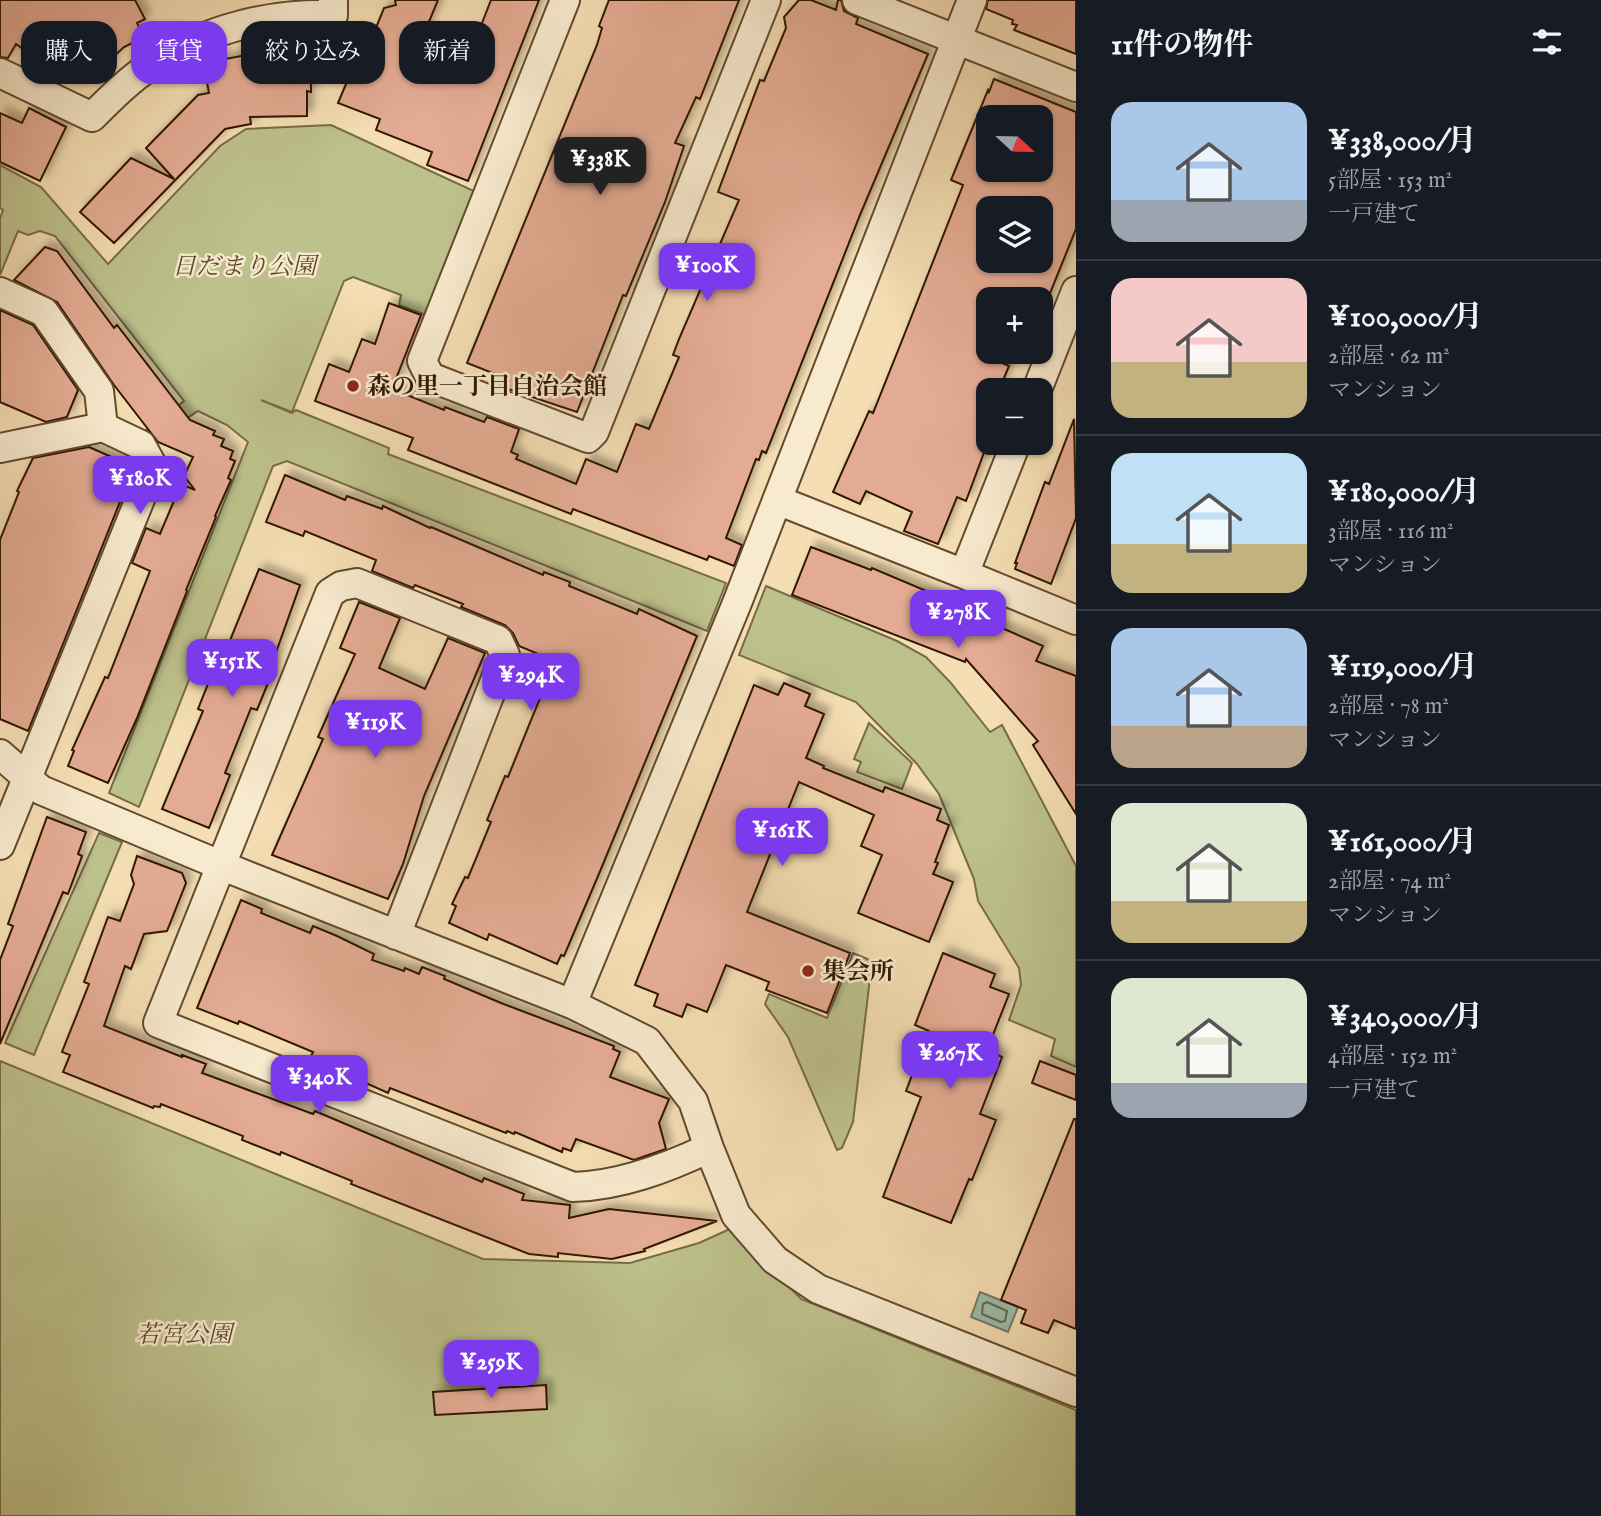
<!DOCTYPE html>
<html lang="ja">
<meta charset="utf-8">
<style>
:root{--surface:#171b24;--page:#20242c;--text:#f1f3f6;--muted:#9ea1a6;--line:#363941;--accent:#7c3aed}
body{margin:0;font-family:"IM FELL English","Noto Serif JP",serif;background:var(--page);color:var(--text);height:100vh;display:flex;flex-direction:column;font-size:26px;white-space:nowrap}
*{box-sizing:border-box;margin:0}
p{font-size:23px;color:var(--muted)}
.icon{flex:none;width:38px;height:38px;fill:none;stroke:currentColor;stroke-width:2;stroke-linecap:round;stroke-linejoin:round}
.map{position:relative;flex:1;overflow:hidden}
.drawer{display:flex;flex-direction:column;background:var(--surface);width:525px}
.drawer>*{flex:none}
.banner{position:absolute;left:21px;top:21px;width:665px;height:63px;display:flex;gap:14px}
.needle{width:46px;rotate:112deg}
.buttons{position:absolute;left:976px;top:105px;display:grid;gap:14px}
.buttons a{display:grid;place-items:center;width:77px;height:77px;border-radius:14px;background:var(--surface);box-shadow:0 2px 5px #0004;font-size:35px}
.price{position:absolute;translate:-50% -60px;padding:0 16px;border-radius:14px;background:var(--accent);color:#fff;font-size:23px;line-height:46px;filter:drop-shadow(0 2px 4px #0008)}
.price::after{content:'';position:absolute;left:50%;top:42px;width:21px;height:16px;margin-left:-10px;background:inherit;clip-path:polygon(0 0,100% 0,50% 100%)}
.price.selected{background:#222;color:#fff}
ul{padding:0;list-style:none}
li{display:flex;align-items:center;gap:21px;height:175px;padding:0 35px}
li+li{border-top:2px solid var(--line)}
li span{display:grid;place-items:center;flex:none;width:196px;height:140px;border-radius:21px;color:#555}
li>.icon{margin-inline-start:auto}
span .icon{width:84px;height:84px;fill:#fffc;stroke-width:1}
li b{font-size:30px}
h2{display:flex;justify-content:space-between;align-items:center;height:84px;padding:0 35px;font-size:30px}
.pill{padding:0 24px;border-radius:21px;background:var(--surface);box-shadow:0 2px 5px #0004;font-size:24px;line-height:63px}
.pill.selected{background:var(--accent);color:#fff}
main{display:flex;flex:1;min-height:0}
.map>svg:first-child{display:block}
</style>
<main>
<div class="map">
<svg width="1076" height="1516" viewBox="0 0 1076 1516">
<defs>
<filter id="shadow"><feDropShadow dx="6" dy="-6" stdDeviation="3.5" flood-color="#0004"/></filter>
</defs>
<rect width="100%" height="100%" fill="#f5deb3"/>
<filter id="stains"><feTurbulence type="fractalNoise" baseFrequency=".00286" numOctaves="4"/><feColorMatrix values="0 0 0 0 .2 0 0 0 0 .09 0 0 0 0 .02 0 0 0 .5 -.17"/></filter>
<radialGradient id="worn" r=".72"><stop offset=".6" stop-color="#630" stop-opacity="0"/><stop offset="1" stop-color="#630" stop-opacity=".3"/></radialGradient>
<path fill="#bdc18b" stroke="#776c46" stroke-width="2" d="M331,125L478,193L426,315L399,305L401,295L353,277L344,281L292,412L261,400L292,413L296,410L389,448L388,454L726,583L707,631L287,461L273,466L139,807L109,793L248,442L227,425L198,411L153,441L142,433L184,401L55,236L40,231L28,235L18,231L0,275V219L3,210L0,208V165L41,187L108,264L220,146L246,129Z
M766,586L897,641L926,657L950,682L990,732L1002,725L1076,866V1067L1051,1056L1055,1039L1009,1020L1021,985L1019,968L978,901L974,879L939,794L917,764L856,702L739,655Z
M869,723L912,763L902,789L857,772L861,762L854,759Z
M99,833L122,842L34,1055L5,1043Z
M853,953L872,961L853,1122L842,1148L837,1150L788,1037L765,1004L769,994L827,1018Z
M0,1061L483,1259L630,1263L699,1243L732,1228L801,1299L1076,1410V1516H0Z"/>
<path fill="#9cbcaa" stroke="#717a67" stroke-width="2" d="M980,1292L1018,1307L1008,1332L971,1317Z"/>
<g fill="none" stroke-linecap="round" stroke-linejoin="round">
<path stroke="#666a56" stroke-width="2" d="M987,1302L1007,1311L1005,1321L1001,1322L982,1314L983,1304Z"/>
</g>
<path fill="#e3ab93" stroke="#311702" stroke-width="2" fill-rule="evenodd" filter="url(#shadow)" d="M0,0H135L145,19L137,23L144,37L124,47L87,81L75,67L68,73L33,32L23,49L16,44L8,58L0,57Z
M395,0H438L416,53L463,72L491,0H539L468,181L427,165L432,152L376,130L380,119L338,103L354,65L358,67L367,44L369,45L384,8L396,5Z
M609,0H739L700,99L696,97L675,143L684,146L665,202L626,296L623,295L577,412L499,386L503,377L467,363L597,45L602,28L599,26Z
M799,0H811L836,10L838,0H841L844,11L858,18L856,24L928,54L860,215L766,453L762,451L759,460L756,459L726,538L742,545L734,566L709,556L707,560L573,509L571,514L408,450L413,438L315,401L329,364L349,372L362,339L375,344L389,303L421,315L392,389L444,410L445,407L484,422L487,417L519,429L511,452L518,455L516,459L576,484L586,459L617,472L636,424L649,429L679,357L673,355L679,339L739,200L718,192L760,80L764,81L786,28L784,17Z
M988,0H1076V54L1014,30L1017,25L1012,24L1013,20L986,9Z
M310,33L311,92L307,91V116L250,117L251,124L225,129L114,243L80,212L131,158L174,179L146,148L198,95L209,93L205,72L217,70L215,61L273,50L272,36Z
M994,79L1076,112V229L1042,313L1041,299H989V352L1003,355L1000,362L1009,366L999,390H989V439L966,501L957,497L938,544L904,531L912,512L866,491L860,504L833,492L869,411L873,413L903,338L963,185L951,180L988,90L989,92ZM989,117H1041V170H989ZM989,208H1041V261H989Z
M29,108L66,127L40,181L0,162V113L22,123Z
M45,247L57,251L114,328L117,325L190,420L215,431L213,435L224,439L221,446L233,451L230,459L235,461L228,478L231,480L215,516L216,517L186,590L187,591L137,718L108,783L68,766L74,751L72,750L105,677L108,678L150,571L132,563L146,528L160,534L181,484L195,490L184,476L193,457L158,442L114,385L57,302L14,280Z
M0,310L33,325L78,390L67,417L46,422L0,402Z
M1074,419L1076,518L1051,584L1015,569L1017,563H1015L1045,482L1049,484Z
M89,447L134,467L28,731L0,719V540L19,492L17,491L33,458Z
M285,475L345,500L347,496L382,509L383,506L430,528L431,527L543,575L544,572L570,582L569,586L637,614L639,609L697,636L601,869L564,956L561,955L557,964L489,934L487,940L449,923L456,906L452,904L465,877L468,878L491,822L487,820L505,776L508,777L555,661L519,646L513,633L505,625L461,607L463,604L415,585L413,588L372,571L376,560L305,531L303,536L266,522Z
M811,547L871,570L872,568L981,614L979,618L1043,646L1036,661L1076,676V814L1033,745L1038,741L966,659L965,662L792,595Z
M259,569L300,585L269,672L272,673L257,710L251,708L225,773L230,775L209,828L162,809L203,711L198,709L214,669L218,670Z
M359,602L400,618L379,668L425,689L448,638L485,653L424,796L403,864L388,899L272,855L323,739L318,737L355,654L340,648Z
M784,683L810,694L805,706L824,714L806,758L824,766L823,768L883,792L885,787L941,809L937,820L949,825L935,862L938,863L933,874L953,882L929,942L858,913L882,855L861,846L874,815L799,782L747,912L850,953L827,1013L766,990L769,982L726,965L707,1012L687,1004L682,1017L654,1006L658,994L635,985L754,685L778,695Z
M47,817L86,832L78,854L82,856L68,894L63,892L0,1044V960L13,926L8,924Z
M137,856L182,873L186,883L167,931L144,934L131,969L125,966L104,1026L182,1057V1055L206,1064L202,1073L313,1114L315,1111L482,1182L484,1178L524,1194L522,1200L570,1205L569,1218L609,1209L717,1221L644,1249L645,1251L612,1259L558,1253V1257L529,1254L351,1184L352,1181L281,1152L280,1155L242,1140L243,1136L161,1104L160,1107L154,1106L153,1108L63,1072L70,1055L62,1052L89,984L84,982L108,917L120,921L134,884L131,875Z
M241,900L262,909L261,913L310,933L313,926L337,936L374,954L372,960L404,971L405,968L419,974L422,967L445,976L444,979L501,1003L614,1046L613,1049L620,1052L610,1077L669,1099L659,1123L666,1149L634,1160L576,1139L571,1151L563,1148L562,1152L515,1132L514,1134L507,1131L506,1133L390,1088L388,1093L310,1058L313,1052L239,1021L238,1024L197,1008Z
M943,953L995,974L990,987L1009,994L987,1050L1002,1057L980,1114L996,1120L972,1180L969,1179L951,1223L883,1197L921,1097L906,1091L929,1031L915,1025Z
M1040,1061L1076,1075V1100L1032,1083Z
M1074,1119H1076V1329L1054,1320L1048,1333L1021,1323L1026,1310L1001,1300Z
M546,1385L547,1409L435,1415L433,1392Z"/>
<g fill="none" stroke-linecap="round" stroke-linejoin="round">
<g stroke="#62492e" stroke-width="32">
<path id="street" d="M565,0L422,361L430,377L588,438L594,432L766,0
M857,0L1076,87
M0,73L92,117C111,98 131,78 153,64C206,29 270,13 333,15V0
M0,292L44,312L99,391L103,427
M1037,390L1076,291
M0,448L103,427L141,445L153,467L0,845
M777,500L964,574L1076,620
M964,574L1016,443
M0,754L41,790L220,865L572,1004L647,1041L693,1101L709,1148L736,1215L775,1260L818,1289L1076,1392
M396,935L505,655L498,640L357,583L341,586L330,593L158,1023L573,1187C620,1186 667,1168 709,1148
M572,1004L737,603L972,0"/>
</g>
<use href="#street" stroke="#f8eace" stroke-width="28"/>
</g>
<g fill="#8f2418" stroke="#f8eace" stroke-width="2.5">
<circle cx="353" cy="386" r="7"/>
<circle cx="808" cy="971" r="7"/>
</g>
<g text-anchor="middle" stroke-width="5" stroke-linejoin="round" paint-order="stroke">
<g font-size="24" font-style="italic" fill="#5b4a2b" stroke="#f8eace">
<text x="244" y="274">日だまり公園</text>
<text x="184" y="1342">若宮公園</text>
</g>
<g font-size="24" font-weight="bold" fill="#311702" stroke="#f8eace" text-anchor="start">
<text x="367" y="394">森の里一丁目自治会館</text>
<text x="822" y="979">集会所</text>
</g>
</g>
<rect width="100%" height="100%" filter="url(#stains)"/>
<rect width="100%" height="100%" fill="url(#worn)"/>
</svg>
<div class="buttons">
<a><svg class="needle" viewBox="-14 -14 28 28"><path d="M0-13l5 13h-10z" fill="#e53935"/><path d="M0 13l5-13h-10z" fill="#9ea1a6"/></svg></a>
<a><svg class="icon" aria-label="layers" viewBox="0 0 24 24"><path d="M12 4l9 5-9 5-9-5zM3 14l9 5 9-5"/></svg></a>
<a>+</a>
<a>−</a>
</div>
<b class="price selected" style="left:600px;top:197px">¥338K</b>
<b class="price" style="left:707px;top:303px">¥100K</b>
<b class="price" style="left:140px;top:516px">¥180K</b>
<b class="price" style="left:958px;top:650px">¥278K</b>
<b class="price" style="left:232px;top:699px">¥151K</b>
<b class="price" style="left:531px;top:713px">¥294K</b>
<b class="price" style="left:375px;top:760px">¥119K</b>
<b class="price" style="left:782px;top:868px">¥161K</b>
<b class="price" style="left:950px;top:1091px">¥267K</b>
<b class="price" style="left:319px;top:1115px">¥340K</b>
<b class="price" style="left:491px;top:1400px">¥259K</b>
<div class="banner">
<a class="pill">購入</a>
<a class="pill selected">賃貸</a>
<a class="pill">絞り込み</a>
<a class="pill">新着</a>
</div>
</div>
<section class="drawer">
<h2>11件の物件<svg class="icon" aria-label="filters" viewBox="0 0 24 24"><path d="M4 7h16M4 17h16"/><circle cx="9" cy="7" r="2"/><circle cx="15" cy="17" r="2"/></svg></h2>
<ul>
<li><span style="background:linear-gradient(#a9c7e8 70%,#9aa5b1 0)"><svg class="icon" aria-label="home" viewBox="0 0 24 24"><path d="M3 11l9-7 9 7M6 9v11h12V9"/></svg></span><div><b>¥338,000/月</b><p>5部屋 · 153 m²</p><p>一戸建て</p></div></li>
<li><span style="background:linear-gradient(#f6c9c9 60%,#c2b280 0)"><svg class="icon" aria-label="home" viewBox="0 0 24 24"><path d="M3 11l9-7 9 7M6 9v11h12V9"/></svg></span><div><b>¥100,000/月</b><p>2部屋 · 62 m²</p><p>マンション</p></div></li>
<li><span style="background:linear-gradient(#bfe0f5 65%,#c2b280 0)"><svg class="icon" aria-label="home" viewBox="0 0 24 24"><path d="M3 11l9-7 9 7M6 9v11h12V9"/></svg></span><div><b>¥180,000/月</b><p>3部屋 · 116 m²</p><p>マンション</p></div></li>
<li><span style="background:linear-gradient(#a9c7e8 70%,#b9a48a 0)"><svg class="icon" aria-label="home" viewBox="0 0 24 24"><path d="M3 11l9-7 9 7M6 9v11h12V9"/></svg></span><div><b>¥119,000/月</b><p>2部屋 · 78 m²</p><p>マンション</p></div></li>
<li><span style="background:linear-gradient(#dfe7d0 70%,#c2b280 0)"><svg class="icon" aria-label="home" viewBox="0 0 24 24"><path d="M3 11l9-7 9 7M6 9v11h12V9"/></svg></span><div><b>¥161,000/月</b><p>2部屋 · 74 m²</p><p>マンション</p></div></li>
<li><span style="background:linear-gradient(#dfe7d0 75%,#9aa5b1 0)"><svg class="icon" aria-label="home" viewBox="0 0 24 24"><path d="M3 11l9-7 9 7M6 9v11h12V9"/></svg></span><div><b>¥340,000/月</b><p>4部屋 · 152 m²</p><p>一戸建て</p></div></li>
</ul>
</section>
</main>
